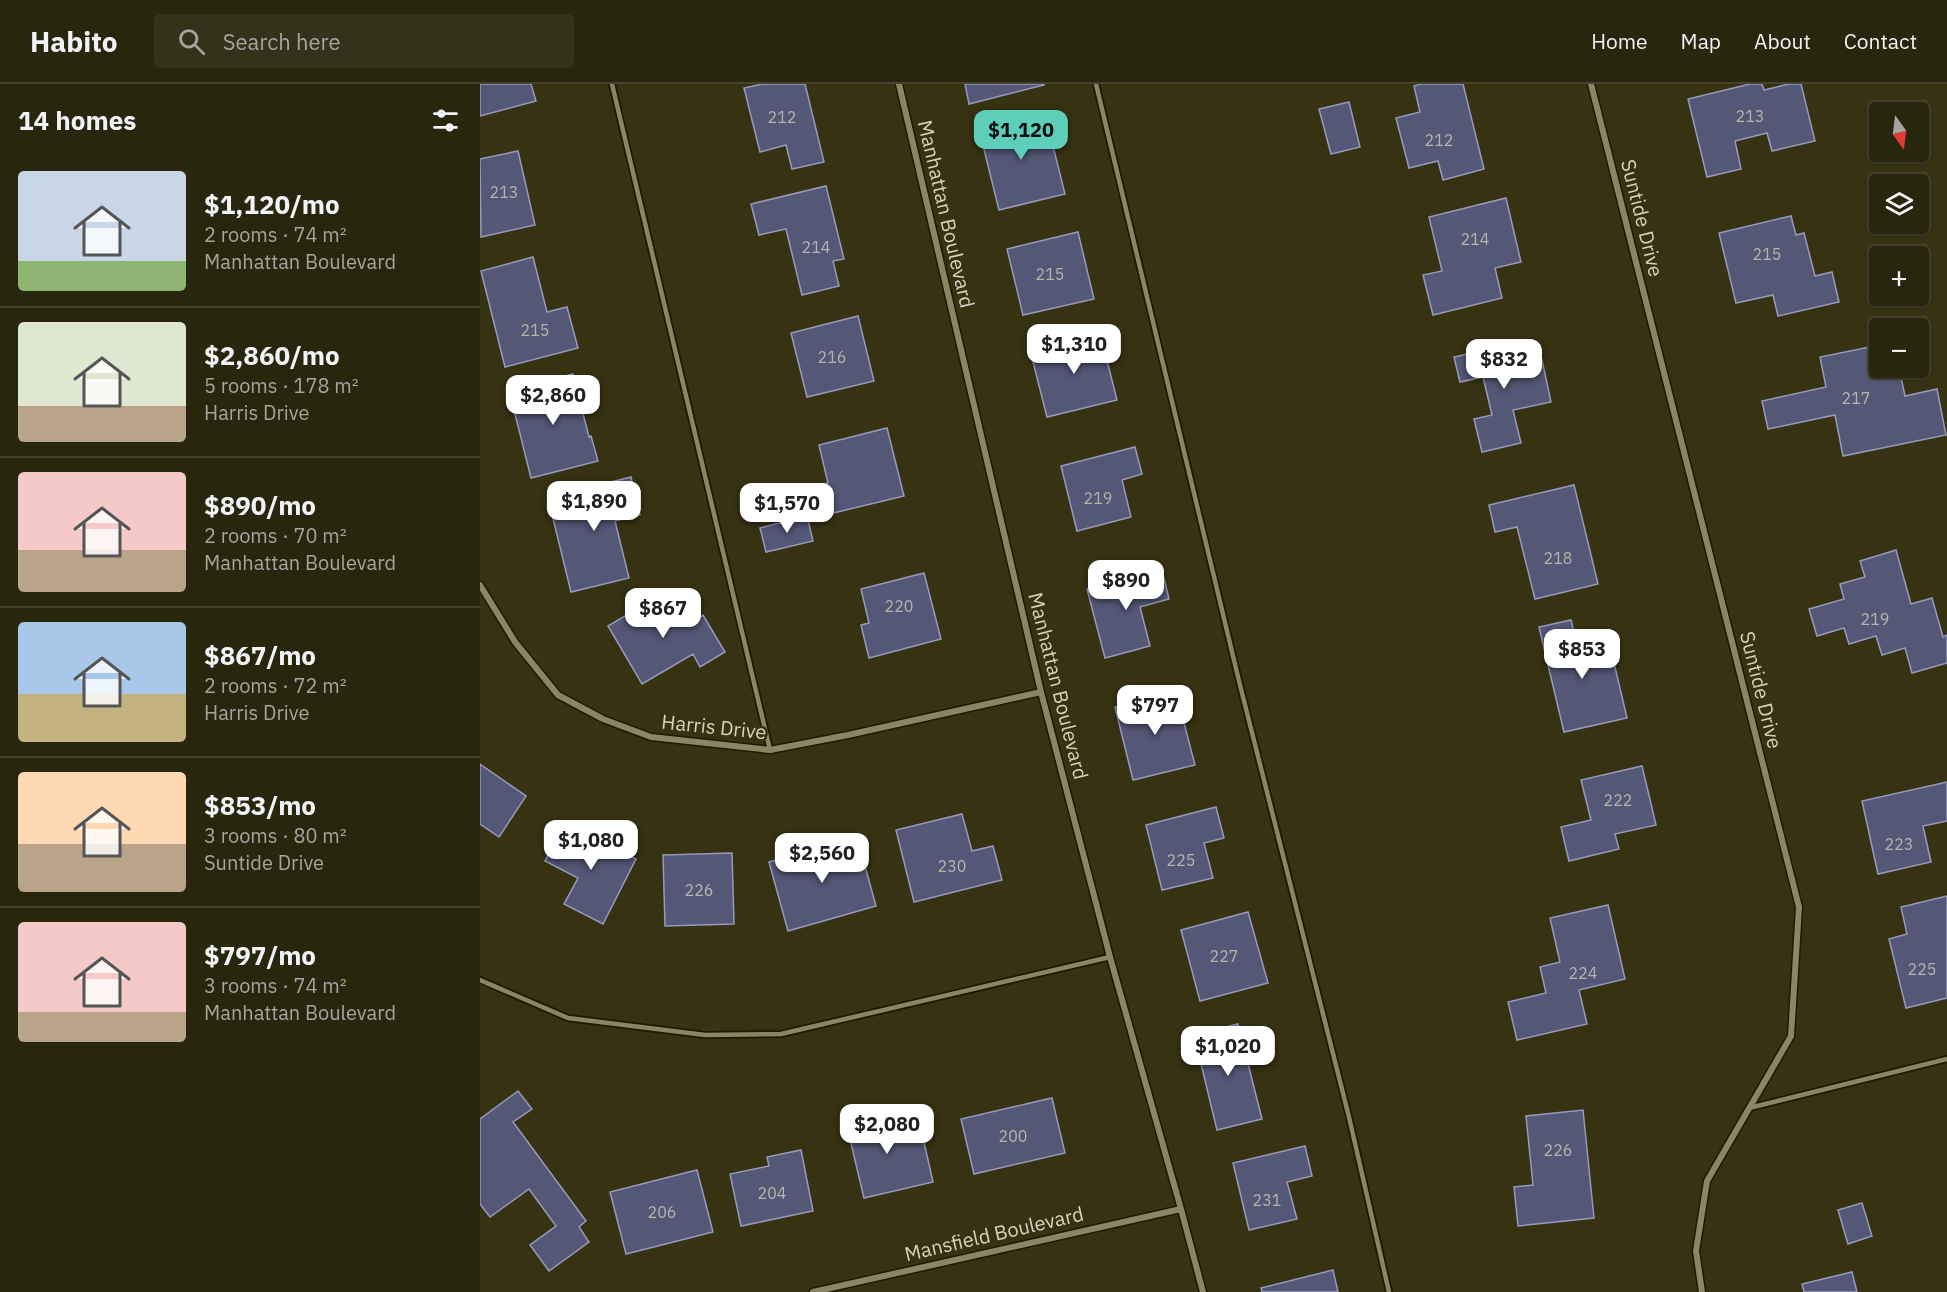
<!DOCTYPE html>
<meta charset="utf-8">
<style>
:root{--surface:#29260e;--page:#35321c;--text:#f1f3f6;--muted:#a5a59e;--line:#45432e;--accent:#5dceb9}
body{margin:0;font-family:"IBM Plex Sans",sans-serif;background:var(--page);color:var(--text);height:100vh;display:flex;flex-direction:column;font-size:22px;white-space:nowrap}
*{box-sizing:border-box;margin:0}
p{font-size:20px;color:var(--muted)}
.icon{flex:none;width:33px;height:33px;fill:none;stroke:currentColor;stroke-width:2;stroke-linecap:round;stroke-linejoin:round}
.map{position:relative;flex:1;overflow:hidden}
.details{display:flex;flex-direction:column;background:var(--surface);width:480px}
.details>*{flex:none}
.needle{width:39px;rotate:166deg}
.fabs{position:absolute;left:1389px;top:18px;display:grid;gap:12px}
.fabs a{display:grid;place-items:center;width:60px;height:60px;border-radius:6px;background:var(--surface);box-shadow:0 2px 4px #0004,0 0 0 2px var(--line);font-size:30px}
.price{position:absolute;translate:-50% -51px;padding:0 14px;border-radius:12px;background:#fff;color:#222;font-size:20px;line-height:39px;filter:drop-shadow(0 2px 3px #0008)}
.price::after{content:'';position:absolute;left:50%;top:36px;width:18px;height:14px;margin-left:-9px;background:inherit;clip-path:polygon(0 0,100% 0,50% 100%)}
.price.selected{background:var(--accent);color:#111}
ul{padding:0;list-style:none}
li{display:flex;align-items:center;gap:18px;height:150px;padding:0 18px}
li+li{border-top:2px solid var(--line)}
li span{display:grid;place-items:center;flex:none;width:168px;height:120px;border-radius:6px;color:#555}
li>.icon{margin-inline-start:auto}
span .icon{width:72px;height:72px;fill:#fffc;stroke-width:1}
li b{font-size:26px}
h2{display:flex;justify-content:space-between;align-items:center;height:72px;padding:0 18px;font-size:26px}
header{display:flex;align-items:center;gap:36px;box-sizing:border-box;height:84px;padding:0 30px;background:var(--surface);border-bottom:2px solid var(--line)}
header strong{font-size:28px}
nav{display:flex;gap:33px;margin-inline-start:auto;font-size:21px}
.search{width:420px;height:54px;background:var(--page);display:flex;align-items:center;gap:15px;box-sizing:border-box;padding:0 21px;border-radius:6px;color:var(--muted);font-size:22px}
main{display:flex;flex:1;min-height:0}
.map>svg:first-child{display:block}
</style>
<header>
<strong>Habito</strong>
<div class="search"><svg class="icon" aria-label="search" viewBox="0 0 24 24"><circle cx="10" cy="10" r="6"/><path d="M15 15l6 6"/></svg>Search here</div>
<nav><a>Home</a><a>Map</a><a>About</a><a>Contact</a></nav>
</header>
<main>
<section class="details">
<h2>14 homes<svg class="icon" aria-label="filters" viewBox="0 0 24 24"><path d="M4 7h16M4 17h16"/><circle cx="9" cy="7" r="2"/><circle cx="15" cy="17" r="2"/></svg></h2>
<ul>
<li><span style="background:linear-gradient(#c9d6e8 75%,#8fb573 0)"><svg class="icon" aria-label="home" viewBox="0 0 24 24"><path d="M3 11l9-7 9 7M6 9v11h12V9"/></svg></span><div><b>$1,120/mo</b><p>2 rooms · 74 m²</p><p>Manhattan Boulevard</p></div></li>
<li><span style="background:linear-gradient(#dfe7d0 70%,#b9a48a 0)"><svg class="icon" aria-label="home" viewBox="0 0 24 24"><path d="M3 11l9-7 9 7M6 9v11h12V9"/></svg></span><div><b>$2,860/mo</b><p>5 rooms · 178 m²</p><p>Harris Drive</p></div></li>
<li><span style="background:linear-gradient(#f6c9c9 65%,#b9a48a 0)"><svg class="icon" aria-label="home" viewBox="0 0 24 24"><path d="M3 11l9-7 9 7M6 9v11h12V9"/></svg></span><div><b>$890/mo</b><p>2 rooms · 70 m²</p><p>Manhattan Boulevard</p></div></li>
<li><span style="background:linear-gradient(#a9c7e8 60%,#c2b280 0)"><svg class="icon" aria-label="home" viewBox="0 0 24 24"><path d="M3 11l9-7 9 7M6 9v11h12V9"/></svg></span><div><b>$867/mo</b><p>2 rooms · 72 m²</p><p>Harris Drive</p></div></li>
<li><span style="background:linear-gradient(#ffd9b3 60%,#b9a48a 0)"><svg class="icon" aria-label="home" viewBox="0 0 24 24"><path d="M3 11l9-7 9 7M6 9v11h12V9"/></svg></span><div><b>$853/mo</b><p>3 rooms · 80 m²</p><p>Suntide Drive</p></div></li>
<li><span style="background:linear-gradient(#f6c9c9 75%,#b9a48a 0)"><svg class="icon" aria-label="home" viewBox="0 0 24 24"><path d="M3 11l9-7 9 7M6 9v11h12V9"/></svg></span><div><b>$797/mo</b><p>3 rooms · 74 m²</p><p>Manhattan Boulevard</p></div></li>
</ul>
</section>
<div class="map">
<svg width="1467" height="1208" viewBox="0 0 1467 1208">
<rect width="100%" height="100%" fill="#373212"/>
<path fill="#545775" stroke="#979abc" stroke-width="1.5" d="M0,0H51L56,17L0,32Z
M282,0H325L344,78L312,85L306,61L280,68L264,4Z
M485,0H564V1L489,20Z
M941,0H983L1004,85L963,96L958,77L929,84L916,34L940,28L934,2Z
M1270,0H1282L1284,6L1309,0H1321L1335,57L1292,67L1287,49L1255,57L1261,85L1227,93L1208,15Z
M869,18L880,63L851,70L839,25Z
M546,29L549,43L567,38L585,110L519,126L498,41Z
M38,67L55,141L1,153L0,75Z
M346,102L364,175L353,177L359,202L322,211L306,145L279,151L271,120Z
M1026,114L1041,178L1015,184L1022,214L953,231L943,191L962,187L949,133Z
M1311,132L1316,151L1324,149L1335,192L1352,188L1359,218L1298,232L1293,211L1256,219L1239,149Z
M598,148L614,215L543,231L527,165Z
M53,173L67,228L87,223L98,264L25,283L1,187Z
M378,232L394,297L327,313L311,249Z
M620,249L637,316L567,333L550,266Z
M1045,257L1050,279L1062,276L1071,318L1033,326L1041,359L1002,368L994,335L1012,331L1003,293L980,298L974,273Z
M1400,261V284H1419L1425,312L1457,305L1466,351L1363,372L1355,331L1288,345L1282,317L1346,303L1340,273Z
M93,290L109,353L111,352L118,377L51,394L29,306Z
M407,344L424,412L345,431L338,401L348,399L339,361Z
M655,363L662,390L642,396L651,433L597,447L581,382Z
M151,393L160,431L135,437L149,494L91,508L68,414Z
M1094,401L1118,500L1055,515L1037,443L1015,448L1009,421Z
M327,432L333,457L286,468L280,444Z
M1416,466L1431,520L1452,514L1463,553L1467,551V579L1432,589L1425,564L1402,571L1396,552L1369,560L1364,544L1337,552L1329,525L1364,515L1360,500L1385,493L1380,477Z
M682,486L689,515L660,523L670,562L625,574L607,505Z
M444,489L461,555L389,574L381,541L389,539L381,505Z
M183,509L203,542L223,531L245,568L220,583L213,570L162,600L128,542Z
M1091,536L1099,570L1130,562L1147,634L1084,648L1059,543Z
M696,608L715,681L653,696L635,623Z
M0,680L46,712L19,753L0,740Z
M1162,682L1176,741L1135,750L1139,765L1089,777L1081,743L1111,736L1101,696Z
M1467,698V737L1443,742L1451,778L1398,790L1382,717Z
M736,723L744,754L724,759L733,794L682,806L666,741Z
M482,730L492,767L513,762L522,796L434,818L416,746Z
M85,739L156,775L123,840L84,820L98,794L65,777Z
M377,753L396,822L308,847L289,778Z
M252,769L254,840L185,842L183,771Z
M1467,812V914L1426,924L1409,855L1427,850L1421,823Z
M1128,821L1145,895L1099,906L1107,940L1037,956L1028,918L1066,909L1060,883L1080,878L1070,834Z
M768,828L788,899L720,917L701,846Z
M758,940L782,1035L737,1046L714,951Z
M38,1007L52,1025L33,1038L106,1137L99,1143L109,1158L69,1187L50,1161L76,1142L49,1105L10,1133L0,1120V1035Z
M572,1014L585,1069L494,1090L481,1035Z
M405,1025L412,1052L441,1045L453,1098L384,1114L365,1034Z
M1103,1026L1114,1134L1038,1142L1034,1103L1053,1101L1046,1032Z
M825,1062L832,1092L807,1098L817,1135L769,1146L753,1079Z
M321,1066L333,1127L261,1142L250,1090L289,1082L287,1073Z
M217,1086L233,1148L146,1170L130,1108Z
M1382,1119L1392,1152L1368,1160L1358,1126Z
M853,1186L858,1208H782L781,1204Z
M1372,1188L1377,1208H1324L1322,1200Z"/>
<g fill="none" stroke-linecap="round" stroke-linejoin="round">
<g stroke="#1f1900" stroke-width="8">
<path id="service" d="M132,0L290,666
M616,0L759,597L869,1033L909,1208
M0,896L88,934L225,951L301,950L630,873
M1269,1024L1467,975"/>
</g>
<g stroke="#1f1900" stroke-width="9">
<path id="minor" d="M419,0L561,608L630,873L701,1125L723,1208
M1111,0L1319,823L1311,952L1227,1097L1216,1167L1222,1208
M0,501L35,558L78,611L123,635L171,653L290,666L368,651L561,608
M333,1208L701,1125"/>
</g>
<use href="#service" stroke="#8b8563" stroke-width="4.5"/>
<use href="#minor" stroke="#8b8563" stroke-width="6"/>
</g>
<g text-anchor="middle" stroke-width="5" stroke-linejoin="round" paint-order="stroke">
<g font-size="16" fill="#b6b4ae">
<text x="1270" y="38">213</text>
<text x="302" y="39">212</text>
<text x="959" y="62">212</text>
<text x="24" y="114">213</text>
<text x="995" y="161">214</text>
<text x="336" y="169">214</text>
<text x="1287" y="176">215</text>
<text x="570" y="196">215</text>
<text x="55" y="252">215</text>
<text x="352" y="279">216</text>
<text x="1376" y="320">217</text>
<text x="618" y="420">219</text>
<text x="1078" y="480">218</text>
<text x="419" y="528">220</text>
<text x="1395" y="541">219</text>
<text x="1138" y="722">222</text>
<text x="1419" y="766">223</text>
<text x="701" y="782">225</text>
<text x="472" y="788">230</text>
<text x="219" y="812">226</text>
<text x="744" y="878">227</text>
<text x="1442" y="891">225</text>
<text x="1103" y="895">224</text>
<text x="533" y="1058">200</text>
<text x="1078" y="1072">226</text>
<text x="292" y="1115">204</text>
<text x="787" y="1122">231</text>
<text x="182" y="1134">206</text>
</g>
<g font-size="20" fill="#d6d3c1" stroke="#373212">
<text transform="translate(466 130) rotate(77)" y="7">Manhattan Boulevard</text>
<text transform="translate(1162 134) rotate(76)" y="7">Suntide Drive</text>
<text transform="translate(578 602) rotate(76)" y="7">Manhattan Boulevard</text>
<text transform="translate(1281 606) rotate(76)" y="7">Suntide Drive</text>
<text transform="translate(234 643) rotate(6)" y="7">Harris Drive</text>
<text transform="translate(514 1150) rotate(-13)" y="7">Mansfield Boulevard</text>
</g>
</g>
</svg>
<div class="fabs">
<a><svg class="needle" viewBox="-14 -14 28 28"><path d="M0-13l5 13h-10z" fill="#e53935"/><path d="M0 13l5-13h-10z" fill="#a5a59e"/></svg></a>
<a><svg class="icon" aria-label="layers" viewBox="0 0 24 24"><path d="M12 4l9 5-9 5-9-5zM3 14l9 5 9-5"/></svg></a>
<a>+</a>
<a>−</a>
</div>
<b class="price selected" style="left:541px;top:77px">$1,120</b>
<b class="price" style="left:594px;top:291px">$1,310</b>
<b class="price" style="left:1024px;top:306px">$832</b>
<b class="price" style="left:73px;top:342px">$2,860</b>
<b class="price" style="left:114px;top:448px">$1,890</b>
<b class="price" style="left:307px;top:450px">$1,570</b>
<b class="price" style="left:646px;top:527px">$890</b>
<b class="price" style="left:183px;top:555px">$867</b>
<b class="price" style="left:1102px;top:596px">$853</b>
<b class="price" style="left:675px;top:652px">$797</b>
<b class="price" style="left:111px;top:787px">$1,080</b>
<b class="price" style="left:342px;top:800px">$2,560</b>
<b class="price" style="left:748px;top:993px">$1,020</b>
<b class="price" style="left:407px;top:1071px">$2,080</b>
</div>
</main>
